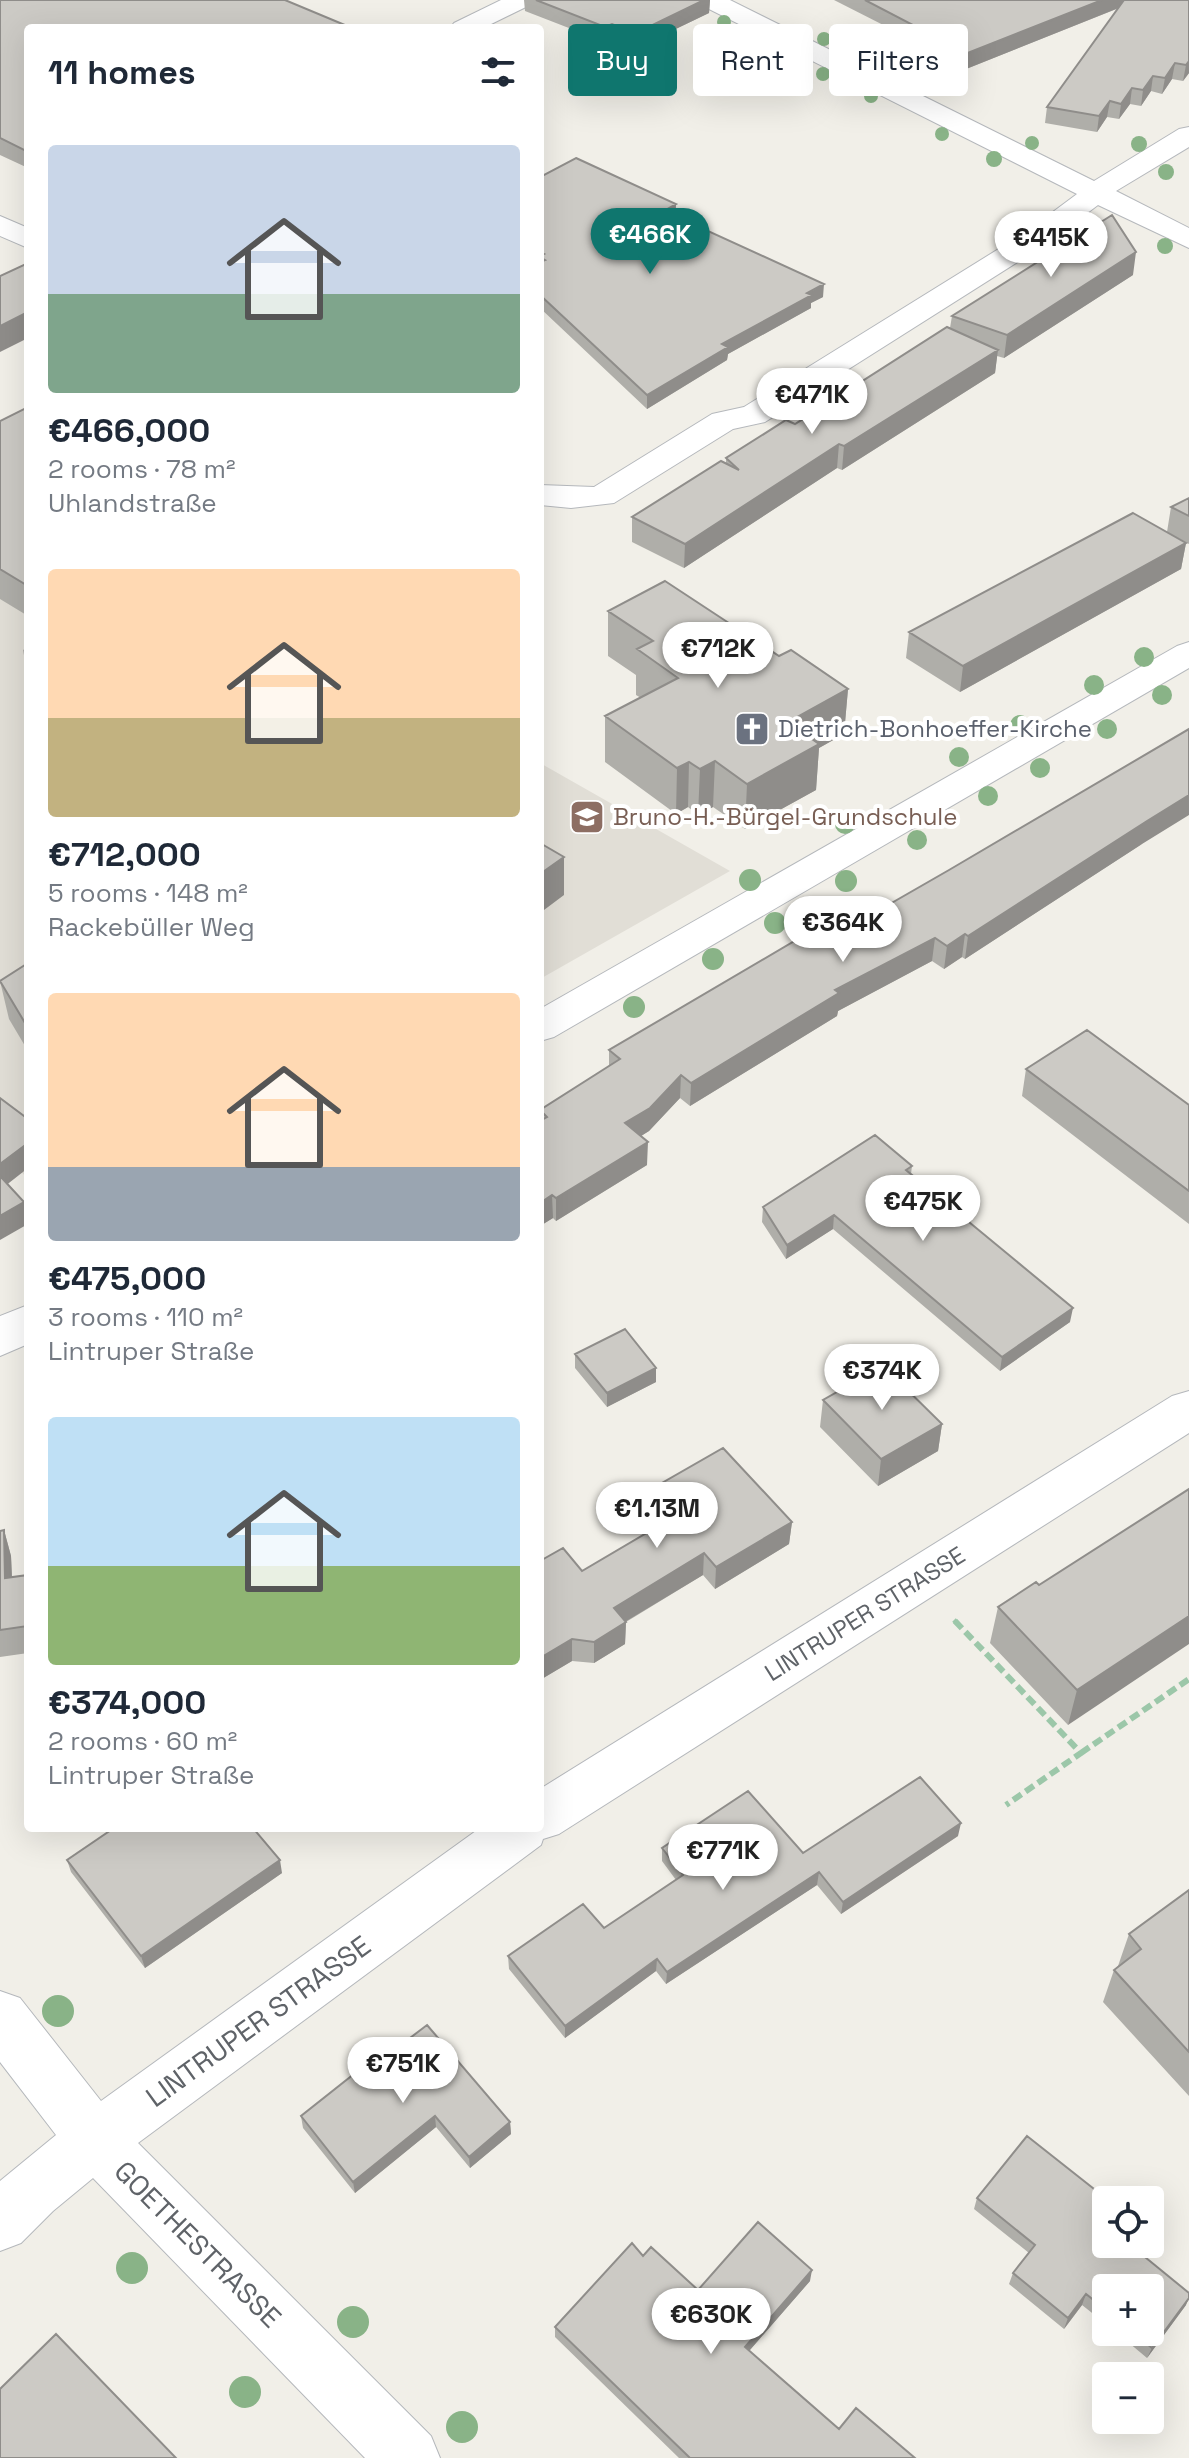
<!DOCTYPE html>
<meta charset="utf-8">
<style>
:root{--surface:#fff;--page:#f2f2f3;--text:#1f2937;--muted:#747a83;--accent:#0f766e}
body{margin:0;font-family:"Space Grotesk",sans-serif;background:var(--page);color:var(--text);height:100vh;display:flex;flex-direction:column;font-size:30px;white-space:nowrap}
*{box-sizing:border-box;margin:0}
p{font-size:26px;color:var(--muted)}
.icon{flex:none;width:44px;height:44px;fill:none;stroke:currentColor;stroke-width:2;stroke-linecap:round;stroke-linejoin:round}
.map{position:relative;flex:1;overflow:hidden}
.side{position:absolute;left:24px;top:24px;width:520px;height:1808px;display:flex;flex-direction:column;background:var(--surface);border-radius:8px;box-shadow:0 8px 32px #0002}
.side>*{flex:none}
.hud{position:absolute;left:568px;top:24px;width:500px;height:72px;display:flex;gap:16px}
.fabs{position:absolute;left:1092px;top:2186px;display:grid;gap:16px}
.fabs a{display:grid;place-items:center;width:72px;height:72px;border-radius:8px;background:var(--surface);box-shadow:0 8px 32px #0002;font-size:40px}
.price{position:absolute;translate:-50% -68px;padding:0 18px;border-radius:28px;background:#fff;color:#222;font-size:26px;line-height:52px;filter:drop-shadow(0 2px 4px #0008)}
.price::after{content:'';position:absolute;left:50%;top:48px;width:24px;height:18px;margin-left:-12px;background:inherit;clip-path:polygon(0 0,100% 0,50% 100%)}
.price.selected{background:var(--accent);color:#fff}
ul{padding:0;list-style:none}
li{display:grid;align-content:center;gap:16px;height:424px;padding:0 24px}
li span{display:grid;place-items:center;height:248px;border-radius:8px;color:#555}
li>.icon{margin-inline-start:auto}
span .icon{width:144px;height:144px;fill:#fffc;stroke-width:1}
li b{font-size:34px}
h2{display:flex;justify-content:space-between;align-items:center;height:96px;padding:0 24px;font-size:34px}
.chip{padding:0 28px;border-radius:8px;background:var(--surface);box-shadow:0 8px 32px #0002;font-size:28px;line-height:72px}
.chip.selected{background:var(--accent);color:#fff}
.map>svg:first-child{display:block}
</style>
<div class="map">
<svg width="1189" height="2458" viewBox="0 0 1189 2458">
<rect width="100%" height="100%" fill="#f1efe8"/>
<path fill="#e1ded6" d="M0,455L28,471V1179L0,1150Z
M540,763L730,871L540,979Z"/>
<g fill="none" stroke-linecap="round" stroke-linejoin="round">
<g stroke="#b5b8bc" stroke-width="2">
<path id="minor" d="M501,0H534L530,5L483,28H450L454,23Z
M697,0H730L1094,181L1179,129L1189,127V147L1116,191L1189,228V248L1098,205L1046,244L765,422L733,429L614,503L571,508L540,505V485L594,487L712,414L744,407L1026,232L1077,194L701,5Z
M0,216L28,228V248L0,236Z
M1189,642V668L554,1037L540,1041V1009L1177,646Z
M28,1305V1344L0,1356V1316Z
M1189,1391V1433L559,1834L543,1839L541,1845L138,2143L431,2436L440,2458H365L93,2178L53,2211L21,2243L0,2251V2181L56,2135L0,2062V1991L20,1998L101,2101L480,1828H540V1789L1172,1396Z"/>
</g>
<path stroke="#9cc7a9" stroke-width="5" stroke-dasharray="8 4" stroke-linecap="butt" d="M954,1620L957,1623"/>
<path stroke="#9cc7a9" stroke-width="6" stroke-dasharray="10 5" stroke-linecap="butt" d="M955,1621L1081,1753L1006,1805
M1081,1753L1189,1679"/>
<use href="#minor" fill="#fff" fill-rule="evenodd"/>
</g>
<g fill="#89b387">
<circle cx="724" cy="22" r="7"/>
<circle cx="824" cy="39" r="7"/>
<circle cx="782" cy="54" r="7"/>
<circle cx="823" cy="74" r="7"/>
<circle cx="871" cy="96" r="7"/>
<circle cx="942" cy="134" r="7"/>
<circle cx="1032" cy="143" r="7"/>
<circle cx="1139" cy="144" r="8"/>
<circle cx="994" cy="159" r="8"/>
<circle cx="1166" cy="172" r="8"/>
<circle cx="1165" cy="246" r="8"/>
<circle cx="1144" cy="657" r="10"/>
<circle cx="1094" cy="685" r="10"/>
<circle cx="1162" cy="695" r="10"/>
<circle cx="1020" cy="725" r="10"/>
<circle cx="1107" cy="729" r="10"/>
<circle cx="959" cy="757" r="10"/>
<circle cx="1040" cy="768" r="10"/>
<circle cx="988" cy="796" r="10"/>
<circle cx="845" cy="824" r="10"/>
<circle cx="917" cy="840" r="10"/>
<circle cx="750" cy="880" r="11"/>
<circle cx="846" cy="881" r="11"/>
<circle cx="775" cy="923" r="11"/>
<circle cx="713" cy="959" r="11"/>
<circle cx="634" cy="1007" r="11"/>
<circle cx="58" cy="2011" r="16"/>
<circle cx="132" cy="2268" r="16"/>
<circle cx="353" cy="2322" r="16"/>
<circle cx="245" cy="2392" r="16"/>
<circle cx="462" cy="2427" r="16"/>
</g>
<path fill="#afaea9" d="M0,0L28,28V168L0,155Z
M524,0H710L709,13L632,50L630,46L612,39L605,42L525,11Z
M834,0H1189V73L1183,81L1172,79L1162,94L1151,91L1141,106L1130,104L1119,119L1107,117L1097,132L1045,123L1047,107L1119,8L916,89L860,62L862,46L897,32Z
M540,177L676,204V216L823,297L811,303V308L728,354L727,360L647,409L540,308Z
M1133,275L1004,358L997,356L995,373L842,470L837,468L684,568L632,542V517L726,464V458L795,424L950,328L952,316Z
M28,407V616L0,599V421Z
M1189,498V544L1167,532L1171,507Z
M1186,543L1181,569L960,692L906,658L909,632Z
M608,611L779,656L848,689L844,734L819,748L816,790L745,829L713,807L698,815L688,807L676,814L605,762V716L641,698L636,695V675L608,656Z
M28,647V677L23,650Z
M1142,844L965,959L962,957L944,969L932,961L838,1011L837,1016L690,1106L680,1098L649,1131L641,1136L647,1165L556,1221L553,1218L540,1226V1110L609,1066V1050L834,936Z
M28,963V1051L9,1019L0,981Z
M1026,1069L1189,1105V1224L1022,1096Z
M912,1166L911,1174L1070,1322L1000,1371L833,1229L786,1259L762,1222L763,1207Z
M575,1354L656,1368V1382L607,1407L575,1368Z
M823,1400L942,1424L938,1451L878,1486L820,1427Z
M1189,1489L1068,1725L990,1643L998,1607L1039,1585Z
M648,1491L792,1522L789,1544L715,1589L703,1575L626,1622L625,1644L594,1663L572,1661L540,1680V1561L582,1571L659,1526L648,1513Z
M4,1530L11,1556L12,1577L28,1575V1653L0,1657V1531Z
M958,1836L841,1914L817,1885L666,1984L656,1971L565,2038L509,1969L508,1956L604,1928L676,1880L662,1861V1848L803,1853Z
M67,1860L282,1873L145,1968L71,1872Z
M1189,1890V2096L1103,2002L1114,1970L1118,1966L1129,1934Z
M393,2051L510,2122L511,2134L470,2168L436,2127L355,2193L303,2128L301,2116Z
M977,2198L1106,2244L1186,2305L1147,2358L1116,2332H1150L1106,2288V2324L1082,2305L1064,2329L1009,2284L1013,2273L1029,2253L974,2209Z
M643,2256L698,2290L810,2281L749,2351L839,2429L915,2458H679L555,2337V2327Z"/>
<path fill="#8f8d8a" d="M704,0H710L709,13L632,50V35Z
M1102,0H1132L1131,3L916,89L917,73Z
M612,24V39L605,42V27Z
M1189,61V73L1183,81L1186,65Z
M1175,63L1172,79L1162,94L1165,78Z
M1153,76L1151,91L1141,106L1143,90Z
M1132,88L1130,104L1119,119L1121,104Z
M1110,101L1107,117L1097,132L1099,116Z
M676,204L675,217L664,211Z
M1136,252L1133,275L1004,358L1007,335Z
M824,284L823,297L811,303V308L728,354L727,360L647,409V395L722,344Z
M28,312V338L0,352V326Z
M998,350L995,373L842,470L844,446Z
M839,444L837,468L684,568L685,544Z
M1186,543L1181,569L960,692L963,666Z
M848,689L844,734L819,748L816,790L745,829L747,784L788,722Z
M715,761L713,807L698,815L700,769Z
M689,762L688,807L676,814L677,768Z
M1189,795V815L1142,844L965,959L968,936L1147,821Z
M564,857V895L540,913V874Z
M965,934L962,957L944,969L947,946Z
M935,938L932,961L838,1011L837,1016L690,1106L691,1083L835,990Z
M681,1075L680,1098L649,1131L625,1146V1123Z
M648,1142L647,1165L556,1221V1198Z
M28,1143V1168L0,1190V1164Z
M552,1195L553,1218L540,1226V1203Z
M24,1202L28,1217V1224L0,1240V1216Z
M834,1215L833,1229L786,1259L787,1245Z
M1073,1308L1070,1322L1000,1371L1002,1357Z
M656,1368V1382L607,1407V1393Z
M942,1424L938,1451L878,1486L881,1459Z
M792,1522L789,1544L715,1589L716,1567Z
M4,1530L11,1556L13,1604L5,1578Z
M704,1553L703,1575L613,1629L614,1608Z
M1189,1616V1644L1068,1725L1077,1690Z
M626,1622L625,1644L594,1663V1642Z
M572,1639V1661L540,1680V1658Z
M961,1823L958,1836L841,1914L843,1902Z
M280,1860L282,1873L145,1968L141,1956Z
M819,1872L817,1885L666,1984L667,1972Z
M657,1959L656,1971L565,2038V2026Z
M435,2116L436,2127L355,2193L353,2182Z
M510,2122L511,2134L470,2168L469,2157Z
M812,2270L810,2281L743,2358L745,2347Z
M1086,2294L1082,2305L1064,2329L1068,2318Z
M1189,2298L1186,2305L1147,2358L1152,2348Z"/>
<path fill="#cccac5" stroke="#8f8d8a" stroke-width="2" d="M0,0H285L352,28H28V152L0,138Z
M536,0H704L632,35L630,31L612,24L605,27Z
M865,0H1102L917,73L862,46L915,26Z
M1124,0H1189V61L1186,65L1175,63L1165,78L1153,76L1143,90L1132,88L1121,104L1110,101L1099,116L1047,107Z
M576,158L676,204L664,211L824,284L807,293L812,295L722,344L728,347L647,395L540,295V262L545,260L540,257V256L544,254L540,252V177Z
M1112,215L1136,252L1007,335L952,316Z
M28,263V312L0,326V276Z
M947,327L998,350L844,446L839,444L685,544L632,517L721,461L739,470L726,458L786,420L795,424Z
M28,407V586L0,569V421Z
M1189,498V516L1171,507Z
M1133,513L1186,543L963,666L909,632Z
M665,581L779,656L791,650L848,689L788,722L819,744L747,784L715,761L700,769L689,762L677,768L605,716L678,678L637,649L653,641L608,611Z
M1189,729V795L1147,821L968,936L965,934L947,946L935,938L835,990L839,993L691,1083L681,1075L650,1108L625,1123L648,1142L556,1198L552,1195L540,1203V1121L547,1117L540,1110L620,1059L609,1050L820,926L834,936L949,870Z
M540,843L564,857L540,874Z
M28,963V1028L0,981Z
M1087,1030L1189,1105V1191L1026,1069Z
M0,1098L28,1119V1143L0,1164Z
M875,1135L912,1166L906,1170L1073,1308L1002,1357L834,1215L787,1245L763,1207Z
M0,1176L24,1202L0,1216Z
M625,1329L656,1368L607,1393L575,1354Z
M883,1366L942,1424L881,1459L823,1400Z
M723,1448L792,1522L716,1567L704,1553L614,1608L626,1622L594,1642L572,1639L540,1658V1561L563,1548L582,1571L672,1518L648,1491Z
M1189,1489V1616L1077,1690L998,1607L1036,1582L1039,1585Z
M4,1530L5,1578L28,1575V1626L0,1630V1531Z
M920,1777L961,1823L843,1902L819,1872L667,1972L657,1959L565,2026L508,1956L583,1904L604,1928L683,1875L662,1848L748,1791L803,1853Z
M114,1828H253L280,1860L141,1956L67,1860Z
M1189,1890V2052L1114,1970L1141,1949L1129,1934Z
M427,2025L510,2122L469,2157L435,2116L353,2182L301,2116L388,2047L393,2051Z
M1027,2136L1108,2200H1106V2244H1129L1189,2293V2298L1152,2348L1133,2332H1150V2288H1106V2310L1086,2294L1068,2318L1013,2273L1035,2245L977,2198Z
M758,2222L812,2270L745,2347L839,2429L856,2408L915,2458H690L555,2327L632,2243L643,2256L651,2247L698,2290Z
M56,2334L176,2458H0V2389Z"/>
<defs>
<g id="church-square" transform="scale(1.8)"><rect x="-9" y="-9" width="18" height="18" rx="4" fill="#6b7280" stroke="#fff"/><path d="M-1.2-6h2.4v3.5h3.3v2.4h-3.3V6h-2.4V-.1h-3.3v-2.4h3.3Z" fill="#fff"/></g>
<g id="school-square" transform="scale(1.8)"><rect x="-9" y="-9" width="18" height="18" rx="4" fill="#8d6e63" stroke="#fff"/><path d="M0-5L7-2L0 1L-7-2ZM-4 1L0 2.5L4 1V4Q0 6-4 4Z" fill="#fff"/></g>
</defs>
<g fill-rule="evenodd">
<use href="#church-square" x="752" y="729"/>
<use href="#school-square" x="587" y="817"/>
</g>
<g text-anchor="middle" stroke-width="8" stroke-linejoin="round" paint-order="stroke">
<g font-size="24" fill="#5b616d" stroke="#fff" text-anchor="start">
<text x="778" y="737">Dietrich-Bonhoeffer-Kirche</text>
</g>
<g font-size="24" fill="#785e54" stroke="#fff" text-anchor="start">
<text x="613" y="825">Bruno-H.-Bürgel-Grundschule</text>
</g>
<g font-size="24" fill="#5f6368" stroke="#fff">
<text transform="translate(865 1614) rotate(-32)" y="8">LINTRUPER STRASSE</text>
</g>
<g font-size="28" fill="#5f6368" stroke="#fff">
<text transform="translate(258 2021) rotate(-36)" y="10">LINTRUPER STRASSE</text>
<text transform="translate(198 2244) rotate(45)" y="10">GOETHESTRASSE</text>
</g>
</g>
</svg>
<div class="fabs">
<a><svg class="icon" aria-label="locate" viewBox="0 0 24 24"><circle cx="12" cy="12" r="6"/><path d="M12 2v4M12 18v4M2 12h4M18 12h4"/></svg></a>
<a>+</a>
<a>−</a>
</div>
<b class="price selected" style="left:650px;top:276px">€466K</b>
<b class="price" style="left:1051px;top:279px">€415K</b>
<b class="price" style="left:812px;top:436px">€471K</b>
<b class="price" style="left:718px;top:690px">€712K</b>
<b class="price" style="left:843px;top:964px">€364K</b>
<b class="price" style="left:923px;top:1243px">€475K</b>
<b class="price" style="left:882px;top:1412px">€374K</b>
<b class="price" style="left:657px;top:1550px">€1.13M</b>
<b class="price" style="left:723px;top:1892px">€771K</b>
<b class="price" style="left:403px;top:2105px">€751K</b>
<b class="price" style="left:711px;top:2356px">€630K</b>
<div class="hud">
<a class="chip selected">Buy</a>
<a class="chip">Rent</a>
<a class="chip">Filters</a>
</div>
<section class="side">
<h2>11 homes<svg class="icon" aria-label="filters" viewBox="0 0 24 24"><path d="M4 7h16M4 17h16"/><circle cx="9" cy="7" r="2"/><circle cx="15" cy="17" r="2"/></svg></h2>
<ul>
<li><span style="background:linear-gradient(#c9d6e8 60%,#7fa58c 0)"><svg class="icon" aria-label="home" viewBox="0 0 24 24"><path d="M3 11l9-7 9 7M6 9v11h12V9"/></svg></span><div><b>€466,000</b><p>2 rooms · 78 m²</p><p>Uhlandstraße</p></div></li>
<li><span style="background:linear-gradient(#ffd9b3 60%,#c2b280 0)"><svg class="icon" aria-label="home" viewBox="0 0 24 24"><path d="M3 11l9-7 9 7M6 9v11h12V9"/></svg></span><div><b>€712,000</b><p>5 rooms · 148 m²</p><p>Rackebüller Weg</p></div></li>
<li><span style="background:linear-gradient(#ffd9b3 70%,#9aa5b1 0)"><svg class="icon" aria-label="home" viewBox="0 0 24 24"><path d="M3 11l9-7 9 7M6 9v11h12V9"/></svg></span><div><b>€475,000</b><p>3 rooms · 110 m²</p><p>Lintruper Straße</p></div></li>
<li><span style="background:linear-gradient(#bfe0f5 60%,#8fb573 0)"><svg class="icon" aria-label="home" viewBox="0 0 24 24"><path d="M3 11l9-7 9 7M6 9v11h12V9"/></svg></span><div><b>€374,000</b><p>2 rooms · 60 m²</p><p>Lintruper Straße</p></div></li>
</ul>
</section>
</div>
